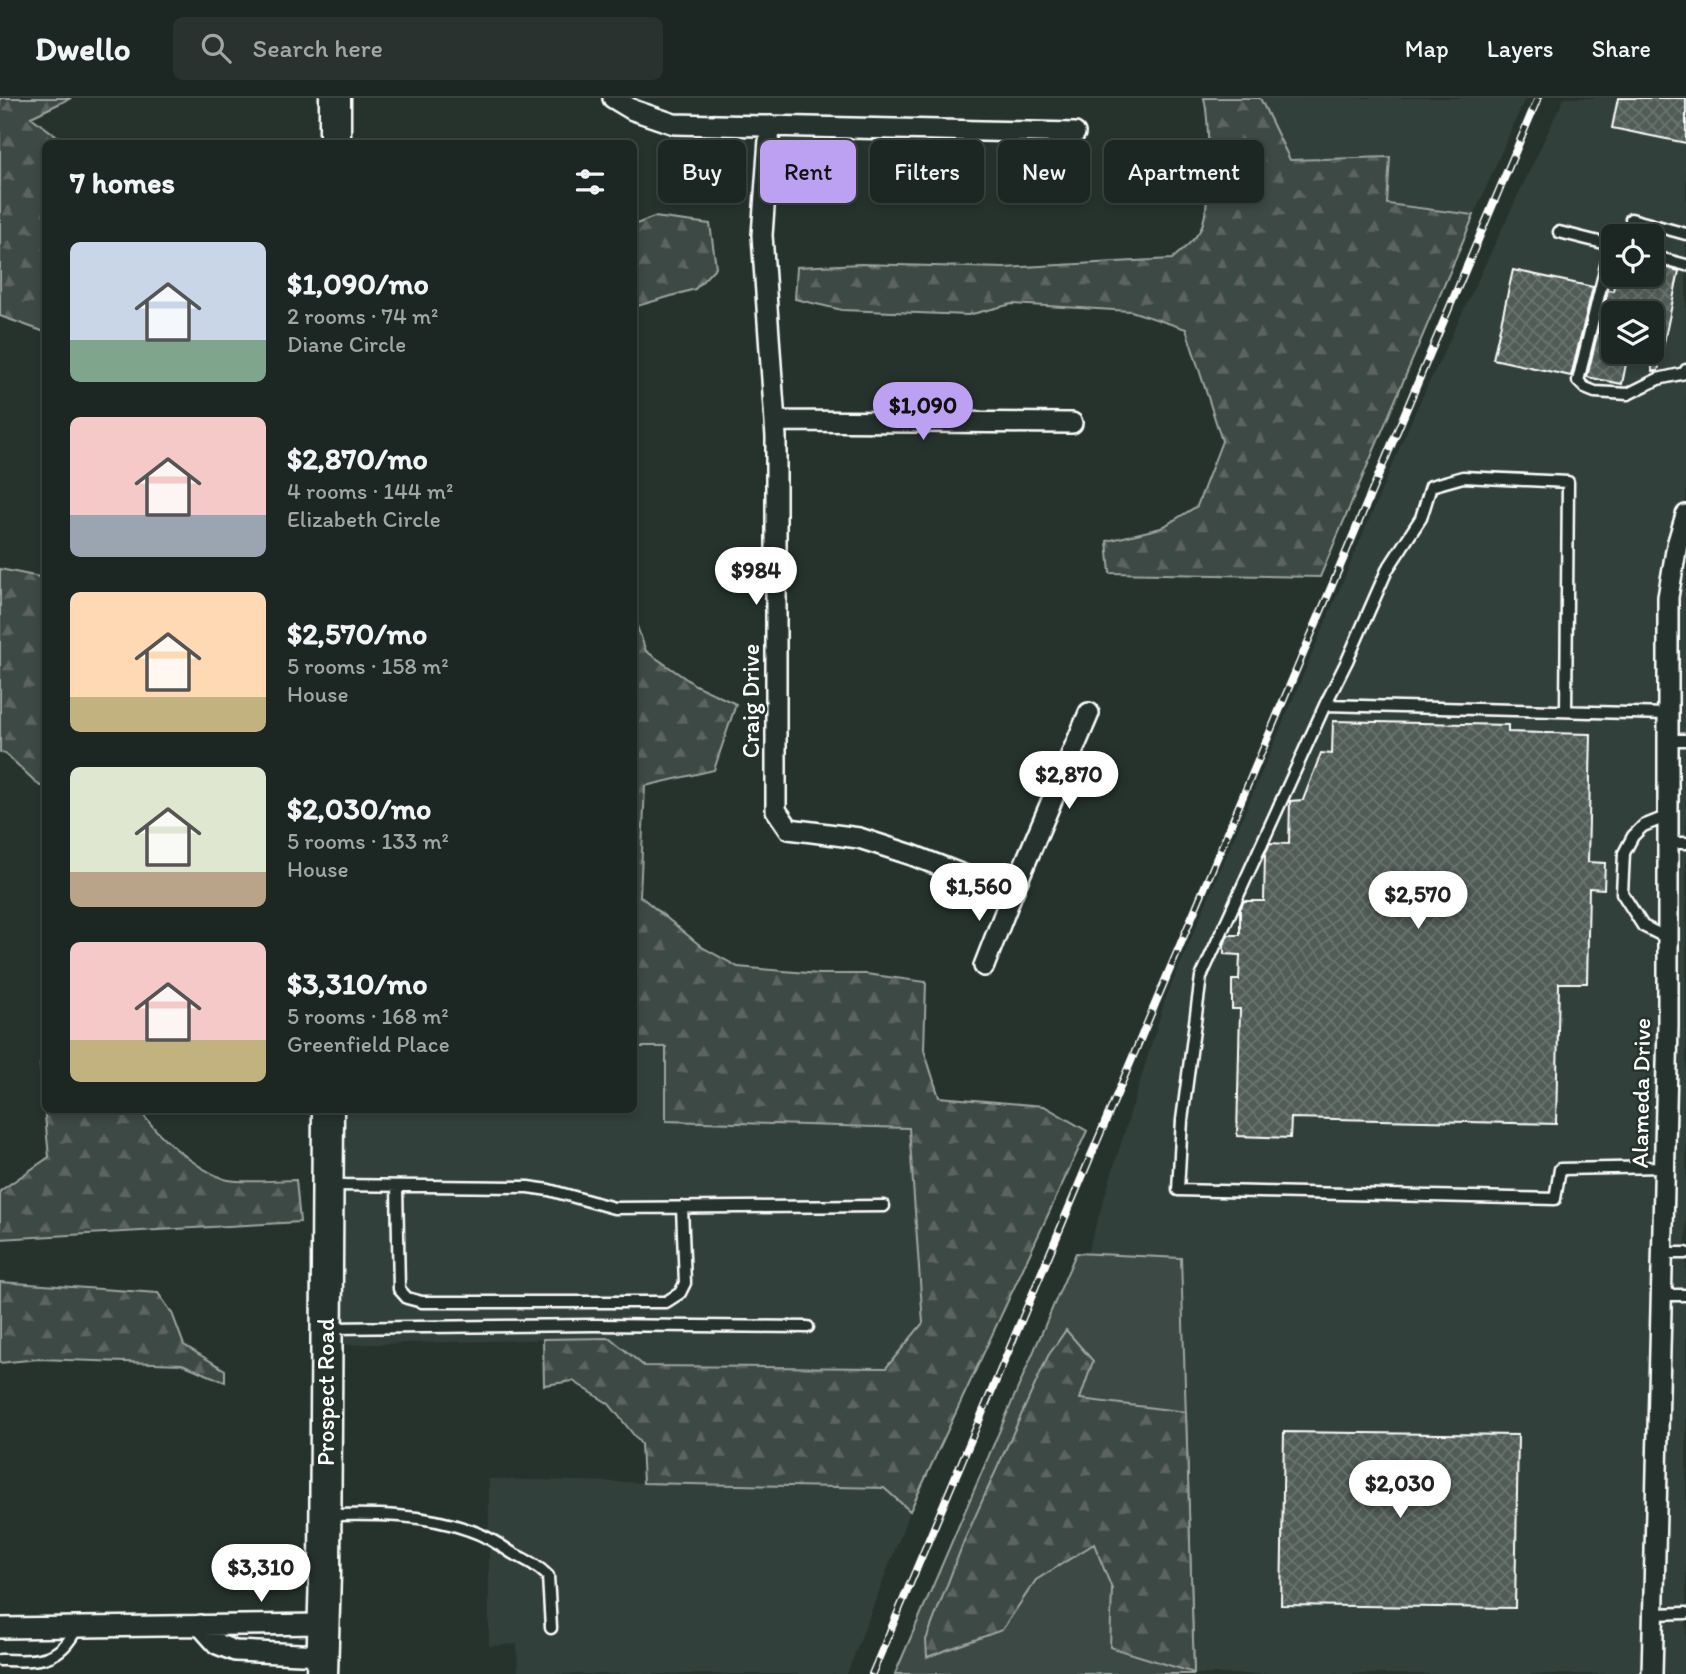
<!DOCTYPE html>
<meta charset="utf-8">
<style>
:root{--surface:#1c2622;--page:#29322f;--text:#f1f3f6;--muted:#a0a5a5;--line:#3a4340;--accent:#bca0f2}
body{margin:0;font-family:Itim,sans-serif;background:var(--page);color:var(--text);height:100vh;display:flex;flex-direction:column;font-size:26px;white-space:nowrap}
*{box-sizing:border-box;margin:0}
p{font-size:23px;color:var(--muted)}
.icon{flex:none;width:38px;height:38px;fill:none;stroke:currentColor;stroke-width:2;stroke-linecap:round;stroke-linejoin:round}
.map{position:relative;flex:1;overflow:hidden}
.drawer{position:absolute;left:42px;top:42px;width:595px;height:973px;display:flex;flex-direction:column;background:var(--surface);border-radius:10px;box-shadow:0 4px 10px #0003,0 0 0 2px var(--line)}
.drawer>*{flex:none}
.hud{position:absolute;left:658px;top:42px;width:665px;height:63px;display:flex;gap:14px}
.fabs{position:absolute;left:1601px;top:126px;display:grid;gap:14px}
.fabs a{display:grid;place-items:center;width:63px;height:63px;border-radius:10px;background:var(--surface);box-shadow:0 4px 10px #0003,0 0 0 2px var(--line);font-size:35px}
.price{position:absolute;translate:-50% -60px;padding:0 16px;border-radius:24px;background:#fff;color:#222;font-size:23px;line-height:46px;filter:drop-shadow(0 2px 4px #0008)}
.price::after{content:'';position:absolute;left:50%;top:42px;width:21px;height:16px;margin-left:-10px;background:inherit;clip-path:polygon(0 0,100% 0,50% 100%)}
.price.on{background:var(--accent);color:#111}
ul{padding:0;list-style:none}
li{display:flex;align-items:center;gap:21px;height:175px;padding:0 28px}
li span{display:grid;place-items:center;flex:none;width:196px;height:140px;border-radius:10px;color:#555}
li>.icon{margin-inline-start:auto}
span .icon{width:84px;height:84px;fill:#fffc;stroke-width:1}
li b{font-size:30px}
h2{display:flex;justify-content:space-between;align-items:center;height:84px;padding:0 28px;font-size:30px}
.tag{padding:0 24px;border-radius:10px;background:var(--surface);box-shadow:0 4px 10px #0003,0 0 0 2px var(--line);font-size:24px;line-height:63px}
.tag.on{background:var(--accent);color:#111}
header{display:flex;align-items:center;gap:42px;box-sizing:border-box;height:98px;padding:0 35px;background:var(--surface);border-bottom:2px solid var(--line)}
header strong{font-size:33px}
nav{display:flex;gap:38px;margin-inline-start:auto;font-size:24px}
.search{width:490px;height:63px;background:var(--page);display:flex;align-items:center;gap:18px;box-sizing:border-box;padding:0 24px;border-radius:10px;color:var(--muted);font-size:26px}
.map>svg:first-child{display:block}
</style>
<header>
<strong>Dwello</strong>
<div class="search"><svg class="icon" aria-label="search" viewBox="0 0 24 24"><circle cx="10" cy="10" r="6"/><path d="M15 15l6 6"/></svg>Search here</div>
<nav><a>Map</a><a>Layers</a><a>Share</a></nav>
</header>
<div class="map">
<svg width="1686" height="1576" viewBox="0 0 1686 1576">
<defs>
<pattern id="forest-firs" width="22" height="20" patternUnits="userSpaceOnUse" patternTransform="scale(1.75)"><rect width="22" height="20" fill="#3e4944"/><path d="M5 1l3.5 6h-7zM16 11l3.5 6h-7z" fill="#5b6460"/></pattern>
<pattern id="building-cross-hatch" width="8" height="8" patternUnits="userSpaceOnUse" patternTransform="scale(1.75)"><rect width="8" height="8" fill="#515c57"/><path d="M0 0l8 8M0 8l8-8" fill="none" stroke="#6b7470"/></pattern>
</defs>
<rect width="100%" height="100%" fill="#26332d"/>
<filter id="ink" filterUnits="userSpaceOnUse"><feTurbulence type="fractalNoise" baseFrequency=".0143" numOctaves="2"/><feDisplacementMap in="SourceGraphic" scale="14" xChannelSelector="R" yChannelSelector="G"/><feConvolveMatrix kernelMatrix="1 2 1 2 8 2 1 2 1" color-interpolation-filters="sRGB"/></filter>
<g filter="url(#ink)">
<path fill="#333f3a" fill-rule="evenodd" d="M1260,0H1525L1474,117L1387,106L1389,59L1290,62Z
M1564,0H1686V1576H1194L1181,1161L1087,1156L1165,902L1411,323ZM1614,138H1652V177H1614ZM1614,215H1652V254H1614Z
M634,949H666V1023L909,1030L923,1225L886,1270L644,1268L610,1240L337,1247L339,1012H634Z
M489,1381L884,1390L910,1413L847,1576H518L517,1546L489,1548Z"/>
<path fill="#3e4944" stroke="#9ea4a2" stroke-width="2" d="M1076,1155L1181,1160L1194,1576H895Z"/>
<path fill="url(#forest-firs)" stroke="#9ea4a2" stroke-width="2" d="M0,0H71L31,19L66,45L46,46L45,234L0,218Z
M1204,0H1260L1290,62L1390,59L1387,106L1474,117L1320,479L1110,475L1107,443L1161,430L1197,408L1222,343L1186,231L1131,213L1012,206L968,217L842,212L795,201L797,169L861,166L1004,170L1172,161C1181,153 1193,144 1199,134C1212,115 1210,24 1204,0Z
M654,119L710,126L716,169L695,191L634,209V127Z
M0,471L45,480V688H40L5,655L0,654Z
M634,520L646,553L695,587L736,606L714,672L645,688L640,798L702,849L738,869L819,876H866L926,884L924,952L939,999L1044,1008L1087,1033L910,1413L884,1390L643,1385L641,1346L609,1306L573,1283L544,1287L543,1241L610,1240L644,1268L886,1270L923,1225L909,1030L666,1023V949H634Z
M40,966H45L46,1012H140C156,1037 195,1070 224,1081C238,1086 279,1082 296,1082L300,1124L0,1141V1093L49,1059Z
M0,1184L158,1195L172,1215L184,1247L225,1272V1284L182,1266L38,1261L0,1265Z
M1066,1232L1093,1263L1080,1301L1186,1314L1194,1575L1110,1549L1112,1491L1094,1446L1036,1482L1002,1532L927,1559L926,1542L964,1443L1048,1258Z"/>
<path fill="url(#building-cross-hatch)" stroke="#fff" stroke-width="2" fill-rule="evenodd" d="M1618,0H1686V45L1612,30Z
M1652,166L1679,173L1658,273H1652V267L1627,261L1622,286L1587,279L1608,192L1613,193L1616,177H1652ZM1614,215H1652V254H1614Z
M1513,172L1593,189L1571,278L1493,261Z
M1333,623L1508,627V634L1591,636L1588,764L1605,765L1604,791L1589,790L1587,885H1559L1556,1026L1291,1020L1290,1040L1237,1038L1240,911H1232V882H1239L1240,857L1224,856V847L1228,837H1240V811L1244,803H1264L1265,756L1270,745L1289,746L1290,703L1303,702L1321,655L1332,656Z
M1284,1334L1518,1337L1515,1510L1281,1507Z"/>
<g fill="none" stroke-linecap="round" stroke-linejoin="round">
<g stroke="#fff" stroke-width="15">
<path id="lane" d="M1631,121L1686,136
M1559,134L1611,147
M1614,148L1611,147L1578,283L1585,290L1595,294L1628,296L1658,281L1685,275L1686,272
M1652,158L1686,167
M1325,607L1201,879L1182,1022L1178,1092L1555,1101L1560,1071L1664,1069
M1566,613L1568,384L1463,379L1431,388L1421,420L1387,472L1347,563L1325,607L1668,616
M1668,642H1686
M1668,745H1686
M1667,840L1643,828L1622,795L1624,755L1633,738L1643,728L1668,718
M332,1087L528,1089L549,1092L614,1110L884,1108
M397,1088L399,1191L407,1200L422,1204H666L680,1195L685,1185L682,1109
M1662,1155H1686
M1661,1197H1686
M331,1230L595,1227L808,1229
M330,1417C376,1416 425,1416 469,1432C485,1437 499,1446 512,1455C526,1462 537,1467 548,1478L551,1530
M1653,1516L1686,1515
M0,1562C37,1563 60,1565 77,1529"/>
</g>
<g stroke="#fff" stroke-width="24">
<path id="street" d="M613,0L633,12L674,26L1075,35
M770,28L762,137L776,339V712L789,731L859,740L912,757L1012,796
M775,323L1072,325
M984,868L1012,796L1089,615
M200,1527L217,1546L235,1553L322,1557
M0,1530L323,1526
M1652,1576L1668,927V499L1677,447L1686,417"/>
</g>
<g stroke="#fff" stroke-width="35">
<path id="primary" d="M335,46V0
M322,1576L325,1475L328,1012"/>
</g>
<use href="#lane" stroke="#26332d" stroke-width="10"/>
<use href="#street" stroke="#26332d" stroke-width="19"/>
<use href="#primary" stroke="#26332d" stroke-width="30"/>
<g stroke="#fff" stroke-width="8">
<path id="rail" d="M872,1576L1538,0"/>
</g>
<use href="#rail" stroke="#26332d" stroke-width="5" stroke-dasharray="16" stroke-linecap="butt"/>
</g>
</g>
<g text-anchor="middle" stroke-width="5" stroke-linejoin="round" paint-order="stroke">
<g font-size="24" fill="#fff" stroke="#26332d">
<text transform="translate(751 603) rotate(-90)" y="8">Craig Drive</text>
<text transform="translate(1641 995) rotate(-89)" y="8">Alameda Drive</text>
<text transform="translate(326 1294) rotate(-90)" y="8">Prospect Road</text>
</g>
</g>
</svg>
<div class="fabs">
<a><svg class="icon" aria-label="locate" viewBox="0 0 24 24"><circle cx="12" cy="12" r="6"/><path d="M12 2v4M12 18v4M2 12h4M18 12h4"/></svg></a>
<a><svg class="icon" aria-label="layers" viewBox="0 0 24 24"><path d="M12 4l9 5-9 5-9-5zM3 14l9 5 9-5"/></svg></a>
</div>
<b class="price on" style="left:923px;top:344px">$1,090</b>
<b class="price" style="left:756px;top:509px">$984</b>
<b class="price" style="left:1069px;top:713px">$2,870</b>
<b class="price" style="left:979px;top:825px">$1,560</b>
<b class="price" style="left:1418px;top:833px">$2,570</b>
<b class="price" style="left:1400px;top:1422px">$2,030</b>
<b class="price" style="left:261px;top:1506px">$3,310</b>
<div class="hud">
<a class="tag">Buy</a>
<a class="tag on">Rent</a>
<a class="tag">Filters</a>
<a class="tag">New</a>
<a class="tag">Apartment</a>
</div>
<section class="drawer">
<h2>7 homes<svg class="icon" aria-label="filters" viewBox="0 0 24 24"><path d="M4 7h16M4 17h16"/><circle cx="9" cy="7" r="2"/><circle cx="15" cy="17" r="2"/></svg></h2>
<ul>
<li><span style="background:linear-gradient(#c9d6e8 70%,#7fa58c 0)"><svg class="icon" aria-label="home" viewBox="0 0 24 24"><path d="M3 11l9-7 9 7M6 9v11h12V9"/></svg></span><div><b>$1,090/mo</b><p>2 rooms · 74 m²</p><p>Diane Circle</p></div></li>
<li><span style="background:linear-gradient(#f6c9c9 70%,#9aa5b1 0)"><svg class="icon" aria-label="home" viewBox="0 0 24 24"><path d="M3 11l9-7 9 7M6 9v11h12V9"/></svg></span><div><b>$2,870/mo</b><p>4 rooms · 144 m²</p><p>Elizabeth Circle</p></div></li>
<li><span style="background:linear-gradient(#ffd9b3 75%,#c2b280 0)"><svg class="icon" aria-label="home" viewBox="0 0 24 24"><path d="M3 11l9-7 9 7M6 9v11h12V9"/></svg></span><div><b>$2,570/mo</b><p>5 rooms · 158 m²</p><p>House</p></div></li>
<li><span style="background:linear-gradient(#dfe7d0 75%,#b9a48a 0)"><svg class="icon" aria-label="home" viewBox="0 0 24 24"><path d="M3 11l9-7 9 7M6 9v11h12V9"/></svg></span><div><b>$2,030/mo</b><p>5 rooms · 133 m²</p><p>House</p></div></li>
<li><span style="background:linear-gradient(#f6c9c9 70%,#c2b280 0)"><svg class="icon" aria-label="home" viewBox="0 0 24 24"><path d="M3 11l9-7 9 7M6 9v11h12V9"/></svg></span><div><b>$3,310/mo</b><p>5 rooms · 168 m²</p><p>Greenfield Place</p></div></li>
</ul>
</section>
</div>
